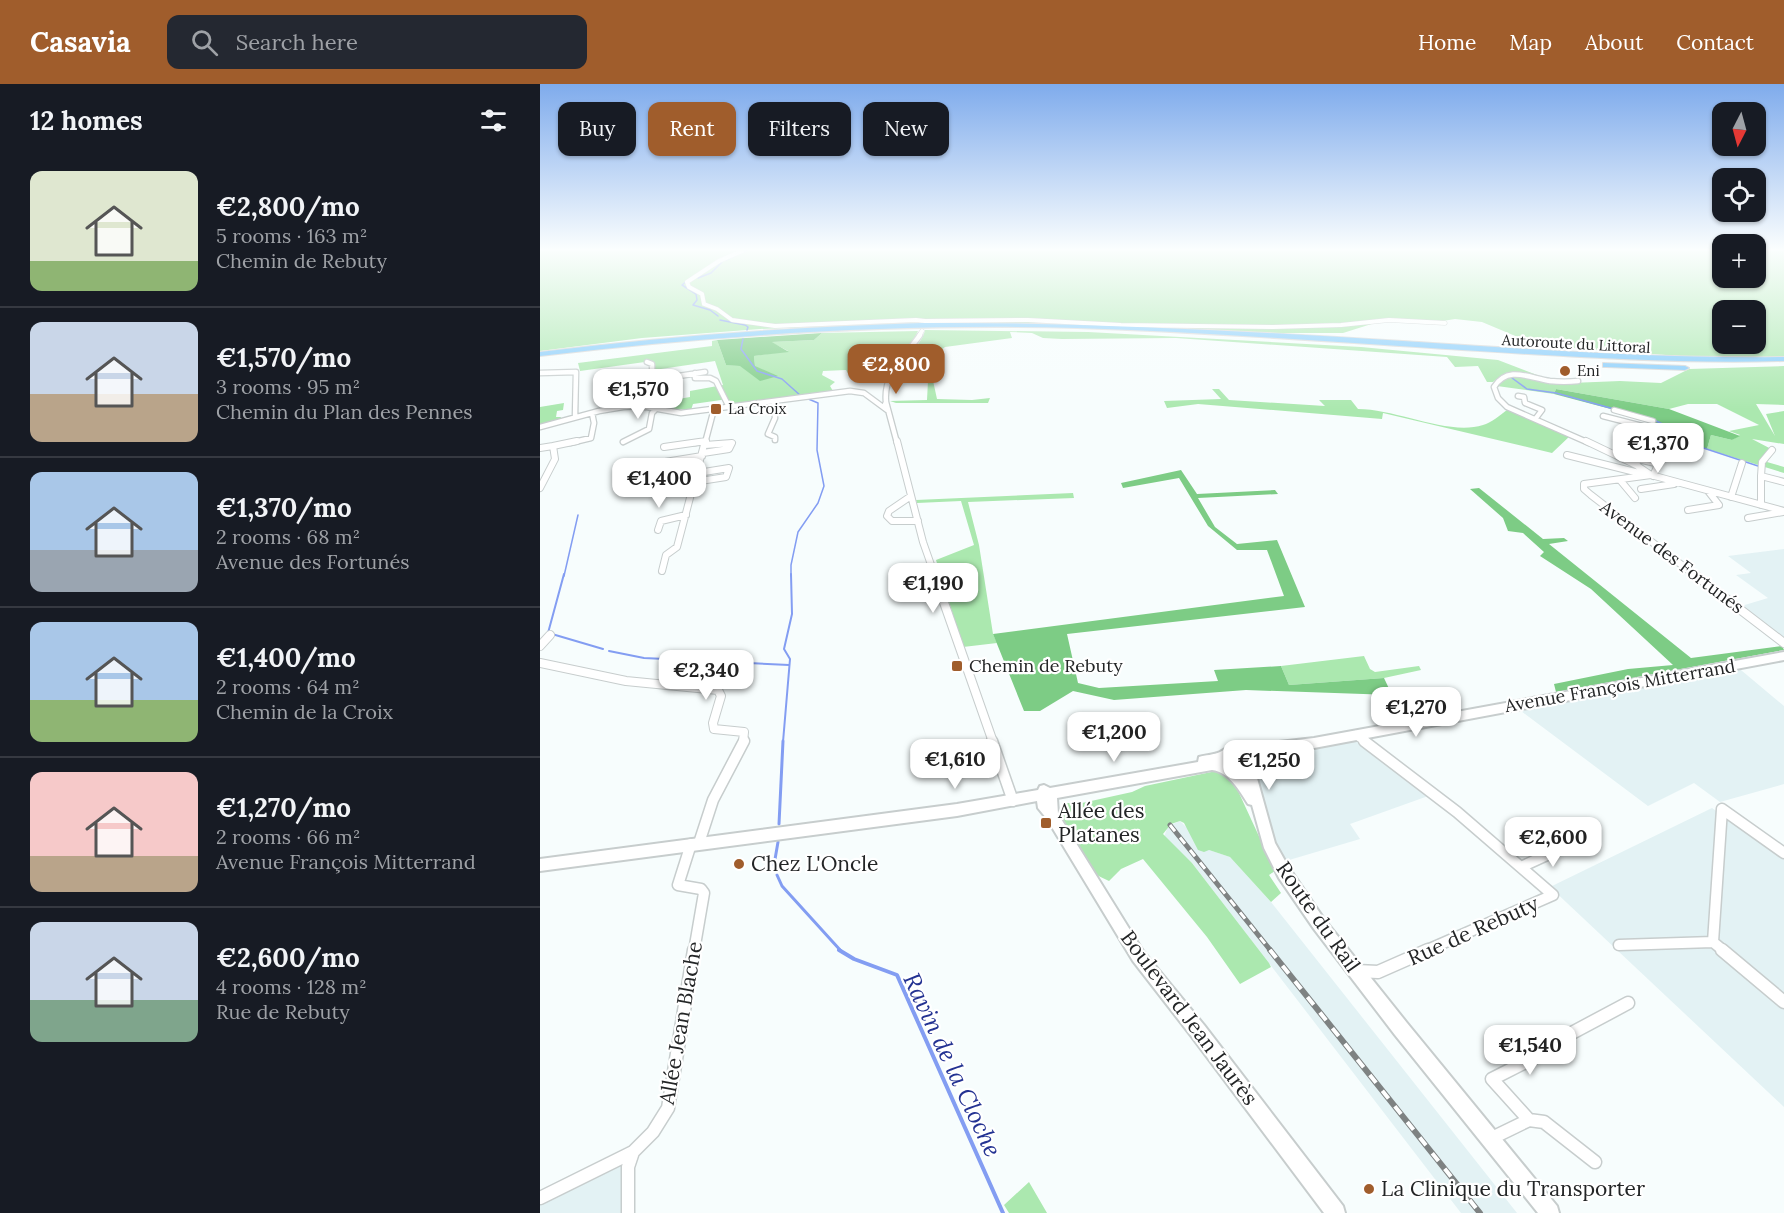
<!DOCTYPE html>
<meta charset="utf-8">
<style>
:root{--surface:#171b24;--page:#242831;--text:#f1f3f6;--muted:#9ea1a6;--line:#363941;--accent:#a05d2c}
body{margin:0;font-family:Lora,serif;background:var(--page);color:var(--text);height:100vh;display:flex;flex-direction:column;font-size:22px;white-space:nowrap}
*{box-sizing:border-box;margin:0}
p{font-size:20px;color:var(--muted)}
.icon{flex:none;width:33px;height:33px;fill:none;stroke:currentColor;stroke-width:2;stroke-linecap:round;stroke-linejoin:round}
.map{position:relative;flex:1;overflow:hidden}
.sheet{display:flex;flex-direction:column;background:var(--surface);width:540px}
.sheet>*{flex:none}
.top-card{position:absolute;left:18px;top:18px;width:570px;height:54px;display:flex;gap:12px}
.needle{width:39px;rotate:186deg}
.controls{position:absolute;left:1172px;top:18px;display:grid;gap:12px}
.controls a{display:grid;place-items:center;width:54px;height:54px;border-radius:12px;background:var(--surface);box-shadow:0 2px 4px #0004;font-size:30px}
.price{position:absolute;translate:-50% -51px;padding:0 14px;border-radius:12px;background:#fff;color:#222;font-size:20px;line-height:39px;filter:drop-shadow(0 2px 3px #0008)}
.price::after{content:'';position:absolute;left:50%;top:36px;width:18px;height:14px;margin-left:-9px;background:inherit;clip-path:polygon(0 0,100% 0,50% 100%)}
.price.selected{background:var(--accent);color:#fff}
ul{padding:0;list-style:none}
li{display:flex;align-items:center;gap:18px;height:150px;padding:0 30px}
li+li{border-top:2px solid var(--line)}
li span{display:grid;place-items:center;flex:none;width:168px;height:120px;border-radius:12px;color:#555}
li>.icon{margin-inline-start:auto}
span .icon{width:72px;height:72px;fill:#fffc;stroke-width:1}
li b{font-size:26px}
h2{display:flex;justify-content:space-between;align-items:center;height:72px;padding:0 30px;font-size:26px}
.tag{padding:0 21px;border-radius:12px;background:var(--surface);box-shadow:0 2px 4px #0004;font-size:21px;line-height:54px}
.tag.selected{background:var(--accent);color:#fff}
header{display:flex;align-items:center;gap:36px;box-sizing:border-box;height:84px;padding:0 30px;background:var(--accent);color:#fff}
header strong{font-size:28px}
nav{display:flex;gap:33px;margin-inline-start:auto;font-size:21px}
.search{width:420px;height:54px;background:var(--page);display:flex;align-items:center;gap:15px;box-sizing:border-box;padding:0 21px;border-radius:12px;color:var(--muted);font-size:22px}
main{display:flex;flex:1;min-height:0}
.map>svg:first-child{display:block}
</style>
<header>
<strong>Casavia</strong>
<div class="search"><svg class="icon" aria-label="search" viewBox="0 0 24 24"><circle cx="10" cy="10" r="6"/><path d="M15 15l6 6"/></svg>Search here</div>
<nav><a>Home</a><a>Map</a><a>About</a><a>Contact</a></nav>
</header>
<main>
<section class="sheet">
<h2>12 homes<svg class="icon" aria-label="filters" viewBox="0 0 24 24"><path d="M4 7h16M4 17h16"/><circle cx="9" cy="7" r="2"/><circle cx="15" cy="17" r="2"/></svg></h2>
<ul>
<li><span style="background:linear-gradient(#dfe7d0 75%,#8fb573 0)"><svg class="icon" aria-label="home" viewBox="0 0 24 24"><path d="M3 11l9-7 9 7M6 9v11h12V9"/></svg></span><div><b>€2,800/mo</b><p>5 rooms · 163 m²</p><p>Chemin de Rebuty</p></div></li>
<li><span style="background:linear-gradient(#c9d6e8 60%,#b9a48a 0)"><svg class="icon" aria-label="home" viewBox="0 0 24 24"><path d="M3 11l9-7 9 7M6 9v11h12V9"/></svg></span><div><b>€1,570/mo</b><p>3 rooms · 95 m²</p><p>Chemin du Plan des Pennes</p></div></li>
<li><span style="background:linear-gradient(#a9c7e8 65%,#9aa5b1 0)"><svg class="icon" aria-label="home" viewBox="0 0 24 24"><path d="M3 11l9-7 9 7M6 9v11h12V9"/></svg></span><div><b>€1,370/mo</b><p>2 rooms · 68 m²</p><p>Avenue des Fortunés</p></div></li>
<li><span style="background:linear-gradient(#a9c7e8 65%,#8fb573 0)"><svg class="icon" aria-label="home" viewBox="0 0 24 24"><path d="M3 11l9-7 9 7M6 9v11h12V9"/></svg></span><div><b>€1,400/mo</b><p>2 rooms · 64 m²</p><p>Chemin de la Croix</p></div></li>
<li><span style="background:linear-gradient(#f6c9c9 70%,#b9a48a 0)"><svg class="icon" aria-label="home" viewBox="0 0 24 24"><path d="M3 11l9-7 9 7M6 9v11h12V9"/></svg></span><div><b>€1,270/mo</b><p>2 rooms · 66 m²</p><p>Avenue François Mitterrand</p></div></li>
<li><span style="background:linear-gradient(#c9d6e8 65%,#7fa58c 0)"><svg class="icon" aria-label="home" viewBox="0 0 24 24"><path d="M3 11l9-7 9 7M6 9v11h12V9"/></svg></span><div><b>€2,600/mo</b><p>4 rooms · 128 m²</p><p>Rue de Rebuty</p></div></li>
</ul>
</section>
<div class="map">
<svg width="1244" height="1129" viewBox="0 0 1244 1129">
<rect width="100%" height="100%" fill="#f7fdfd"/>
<path fill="#e3f2f4" d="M1244,465V559L1198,523L1228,514L1196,491L1211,489L1188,472Z
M1195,581L1244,622V700L1180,718L1154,699L1108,722L973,621Z
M814,651L891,711L810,740L820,755L739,779L712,684L713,678L735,669Z
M1172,724L1244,774V1023L1010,803Z
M640,737L669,766L690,773L731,818L977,1129H921L652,779L624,753L628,742Z
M82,1079L83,1129H0V1120Z"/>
<path fill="#abe8af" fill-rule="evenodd" d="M0,167H1182V194H1215V167H1244V273H1152L1008,262L992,259L942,238L915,235L890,239L841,237L803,249H736L504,239H368L220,245L102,254L0,267ZM1182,226H1215V260H1182Z
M385,246L548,248L821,263L958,276L1010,296C991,293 969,283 953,298H947L938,282L915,283L907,273L636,254L522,255L503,254L492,249L470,248L472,254L405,263L395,271L397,291L392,292L397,315L432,316L450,314L448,319H356L350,317L387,316L388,297L385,284L358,286C365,272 382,261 385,246Z
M378,247C371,264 356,275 348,291L336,286L311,294L306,286L283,287L282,291L295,298L290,302L293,307L190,321L188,315L153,320L151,326L121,324L115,319L150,313V307L183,301L175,277L114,286L112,277L40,287L38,279L172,262V257L177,256L186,281L215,282L214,272L248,267L231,258L274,256L282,249Z
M1244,282V321L1216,320L1235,352L1226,330L1244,327V360L1212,355L1235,367L1227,378L1244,383V389L1167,365L1171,351L1192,356L1200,351L1189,347L1219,341L1177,320H1148L1129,325L1016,305L1014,310L957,302L960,296L972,290L1031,299L1080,297L1121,299L1149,285Z
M672,305H679L689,316L785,322L779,316H811L818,325C857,325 908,352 943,341C951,339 960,331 967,326L1031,351L1012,369L843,329L842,335L658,320L627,324L624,317L681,315Z
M24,319L23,326L17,327L16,333H21L20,336L0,342V323Z
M533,409L534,414L428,418L439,461L453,550L457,559L423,563L396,476L434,461L421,417L377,419L376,416Z
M824,572L830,585L835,588L879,582L881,586L844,594L749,601L741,582Z
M676,687L693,696L735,787L729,791L741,809L731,818L690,773L669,766L664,768L658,766L644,739L640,737L631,740L623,750L652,779L729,879L731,883L700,900L667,853L603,775L581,785L569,797C565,795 560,793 557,791C544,779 521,740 520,724L526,719H542L592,708L605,702Z
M489,1098L507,1129H469L464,1121Z"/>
<path fill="#7dcc85" d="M282,249L274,256L232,258L249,268L214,272L215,282L238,292L220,297L200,282L186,281L177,256Z
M1016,305L1129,325L1200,352L1192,356L1171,351L1167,365L1126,352L1130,346L1115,342L1116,337L1014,310Z
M641,386L657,410L735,406L738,410L658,414L675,443L697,460L737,456L765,523L527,550L538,599L559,604L678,597L674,586L741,582L749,601L844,594L852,611L706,606L574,616L533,607L500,627H484L453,550L744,512L727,466H697L668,442L639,394L583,404L581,399Z
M939,404L1003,455L1024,454L1028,457L1009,460L1151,574L1242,562L1244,566L1016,608L1014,600L1088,585L1133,581L1051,505L1000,472L1004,468L983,449L968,447L963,434L930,405Z"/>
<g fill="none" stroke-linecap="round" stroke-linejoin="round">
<path stroke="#839df2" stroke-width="1.5" d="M186,176L206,167
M158,194L171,189L183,177
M149,195L142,201L156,210L157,216L153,221L170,226L178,232
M180,236L205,241L208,243L207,246
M203,255L201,265L217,287L242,295L261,312
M972,294L987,305L1016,309L1074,325
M1114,336L1131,344L1130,353L1218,382
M24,492L38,431
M251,492V481L258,448L278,419L284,402L277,366L278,319L266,314"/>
<path stroke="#839df2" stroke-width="2" d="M8,549L24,490
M12,550L63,565
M69,567L104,574L249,581
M243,658L250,575L244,565L252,530L251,490"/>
<path stroke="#839df2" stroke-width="3" d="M239,740L243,657
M234,781L238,758
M237,791L242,802L301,867"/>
<path stroke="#839df2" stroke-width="4" d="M299,866L314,875L357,891L463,1129"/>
<g stroke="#c7cdcd" stroke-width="5">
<path id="street-far5" d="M202,167L179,177L147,198L149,203L162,210L164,220L177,225L192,236L235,242L376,236L385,237V239
M386,237L488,236L581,241L733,243L801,241L849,236L905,239
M379,252L382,247"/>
</g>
<g stroke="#c7cdcd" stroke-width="7">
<path id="street-far4" d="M0,289L36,288L35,333
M155,289V294H170L176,297L189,323
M1038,297C1029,298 1019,298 1010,297C989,294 968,281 954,303L958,314L967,323L1049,359
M114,300L132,293L165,288
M83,310L114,305
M978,312L984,313L985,319L1002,326L996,334
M234,317L235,334L228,350L235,353V356
M346,318C343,289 365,273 380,251
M105,323L113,316L112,280L107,278
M344,323L346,318L357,359
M1074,326L1113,337L1110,344
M1063,332L1110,344L1105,359
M0,343L59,327L83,323L101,322L141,329L310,307L324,309L347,326
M1109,348L1125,352
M83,358L109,345L112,329L116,325
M30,359L51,354L54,339L52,329
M155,359L166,357
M165,359L174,325"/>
</g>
<g stroke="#c7cdcd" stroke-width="8">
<path id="street-far3" d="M357,357L383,458L395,492
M1046,357L1096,381L1111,391
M1104,361L1120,365
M13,362L37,357
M124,363L166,357
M0,364L13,362L15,375L0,404
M163,369L189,365L192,359L165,361
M1027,371L1103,390
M1098,375L1115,379
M125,378L162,372
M1096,381L1105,357
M1113,392L1123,369L1139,373
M1221,392L1222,378L1232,366
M1080,396L1095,414
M154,398L186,393L189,384L158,389
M1101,405L1134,400
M371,412L349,427L347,432L352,437H378
M1191,413L1202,379
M1221,421V392L1244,398
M1148,426L1179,421L1168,407
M1208,434L1243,428
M118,446L121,437L146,431
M122,487L126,471L137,463L165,357
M1156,492L1051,411L1044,405V400L1111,391L1244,427"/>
</g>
<g stroke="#c7cdcd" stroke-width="10">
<path id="street-far2" d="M394,490L453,658
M1154,490L1244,559
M0,562L10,551
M0,579L86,597L178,606L181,612L173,639L174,645L204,648L203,658
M816,651L826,658"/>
</g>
<g stroke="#c7cdcd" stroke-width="13">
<path id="street-far1" d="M452,657L473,717
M824,657L917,728L1013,811L885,867
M1182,725L1244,769
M159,759L173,716L204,657
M151,760L138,801L161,805L164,809L154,867
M981,783L1033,759
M1173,858L1182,725
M1173,858L1184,867
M1079,861L1173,858"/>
</g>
<g stroke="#c7cdcd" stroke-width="15">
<path id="street" d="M1182,866L1244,918
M817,887L838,888L888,866
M989,1036L1004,1038L1055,1078
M952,1054L989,1036L952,995L1009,966L1015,958L1088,919
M0,1114L93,1068
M88,1129V1083L93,1068L113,1048L128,1024L154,866"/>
</g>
<g stroke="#c7cdcd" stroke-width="4">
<path id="secondary" d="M1244,568V576L774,664L715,671L719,678L715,687L735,759L749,784L784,835L867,939L1017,1122L1019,1129H998L855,951L774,845L739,794L724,764L712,721L708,720C699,706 689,688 672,686L517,714L518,730L603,867L664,941L803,1122L805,1129H784L652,953L593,877L507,735L498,724L497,717L417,732L0,787V775L417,720L498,706L500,702L504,701L510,704L658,678L659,673C665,671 674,671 680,668C689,663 694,659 704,662L774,654ZM696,670L700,671L707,678C702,689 689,687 689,674Z"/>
</g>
<g stroke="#d7d8d8" stroke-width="2">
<path id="highway" d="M382,239C543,238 703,247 863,257C990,265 1117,275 1244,273V277C1131,280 1019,272 906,265C783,257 660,248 537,244C357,239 178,251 0,272V268C127,252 254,243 382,239Z
M1063,279L1145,282L1149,284L1145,286L1066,283H1063Z"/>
</g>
<use href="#street-far5" stroke="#fff" stroke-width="4"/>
<use href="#street-far4" stroke="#fff" stroke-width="4.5"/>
<use href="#street-far3" stroke="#fff" stroke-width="6"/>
<use href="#street-far2" stroke="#fff" stroke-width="8"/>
<use href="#street-far1" stroke="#fff" stroke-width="10"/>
<use href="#street" stroke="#fff" stroke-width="12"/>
<use href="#secondary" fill="#fff" fill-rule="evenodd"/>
<use href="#highway" fill="#86ccfb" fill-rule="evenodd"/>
<g stroke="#7e8282" stroke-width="5">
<path id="rail-far1" d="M630,741L731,867"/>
</g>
<g stroke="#7e8282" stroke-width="6">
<path id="rail" d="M730,866L940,1129"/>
</g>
<use href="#rail-far1" stroke="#fff" stroke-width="3" stroke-dasharray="8" stroke-linecap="butt"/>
<use href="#rail" stroke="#fff" stroke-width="4" stroke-dasharray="10" stroke-linecap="butt"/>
</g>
<linearGradient id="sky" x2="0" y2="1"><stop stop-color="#7fabec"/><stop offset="0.51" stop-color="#fbfefe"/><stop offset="1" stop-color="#fbfefe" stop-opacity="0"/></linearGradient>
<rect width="1244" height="325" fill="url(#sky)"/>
<g fill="#a05d2c" stroke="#fff" stroke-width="2">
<circle cx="1025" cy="287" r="6"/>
<rect x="170" y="319" width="12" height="12" rx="3"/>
<rect x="411" y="576" width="12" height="12" rx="3"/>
<rect x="500" y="733" width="12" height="12" rx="3"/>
<circle cx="199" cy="780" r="6"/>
<circle cx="829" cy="1105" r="6"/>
</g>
<g text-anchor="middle" stroke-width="4.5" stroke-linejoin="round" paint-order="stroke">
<g font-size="15" fill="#232526" stroke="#fff">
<text transform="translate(1036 260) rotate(3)" y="5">Autoroute du Littoral</text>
</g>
<g font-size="15" fill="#232526" stroke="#fff" text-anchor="start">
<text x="1037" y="292">Eni</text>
<text x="188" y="330">La Croix</text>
</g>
<g font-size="18" fill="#232526" stroke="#fff">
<text transform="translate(1132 473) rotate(37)" y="6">Avenue des Fortunés</text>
<text transform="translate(1080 602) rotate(-10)" y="6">Avenue François Mitterrand</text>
</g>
<g font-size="18" fill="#232526" stroke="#fff" text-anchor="start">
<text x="429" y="588">Chemin de Rebuty</text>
</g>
<g font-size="21" fill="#232526" stroke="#fff" text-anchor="start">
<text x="518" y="734">Allée des<tspan x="518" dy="24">Platanes</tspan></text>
<text x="211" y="787">Chez L'Oncle</text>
<text x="841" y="1112">La Clinique du Transporter</text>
</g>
<g font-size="21" fill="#232526" stroke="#fff">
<text transform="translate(778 833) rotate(55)" y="7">Route du Rail</text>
<text transform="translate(933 847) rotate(-24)" y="7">Rue de Rebuty</text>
<text transform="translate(649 934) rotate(53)" y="7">Boulevard Jean Jaurès</text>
<text transform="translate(141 939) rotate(-80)" y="7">Allée Jean Blache</text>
</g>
<g font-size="24" font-style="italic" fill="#233292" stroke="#fff">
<text transform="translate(412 981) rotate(65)" y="8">Ravin de la Cloche</text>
</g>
</g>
</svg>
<div class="controls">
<a><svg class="needle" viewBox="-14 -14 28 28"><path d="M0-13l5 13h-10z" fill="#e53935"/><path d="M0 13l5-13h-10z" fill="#9ea1a6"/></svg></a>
<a><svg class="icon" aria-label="locate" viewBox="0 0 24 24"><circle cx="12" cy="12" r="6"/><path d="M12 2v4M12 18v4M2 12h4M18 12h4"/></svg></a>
<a>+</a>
<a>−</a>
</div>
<b class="price selected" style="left:356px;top:311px">€2,800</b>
<b class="price" style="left:98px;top:336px">€1,570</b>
<b class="price" style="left:1118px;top:390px">€1,370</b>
<b class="price" style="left:119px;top:425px">€1,400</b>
<b class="price" style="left:393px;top:530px">€1,190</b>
<b class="price" style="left:166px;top:617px">€2,340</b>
<b class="price" style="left:876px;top:654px">€1,270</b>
<b class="price" style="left:574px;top:679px">€1,200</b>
<b class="price" style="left:415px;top:706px">€1,610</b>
<b class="price" style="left:729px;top:707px">€1,250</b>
<b class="price" style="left:1013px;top:784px">€2,600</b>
<b class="price" style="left:990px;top:992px">€1,540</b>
<div class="top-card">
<a class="tag">Buy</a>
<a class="tag selected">Rent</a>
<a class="tag">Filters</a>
<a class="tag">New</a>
</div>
</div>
</main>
